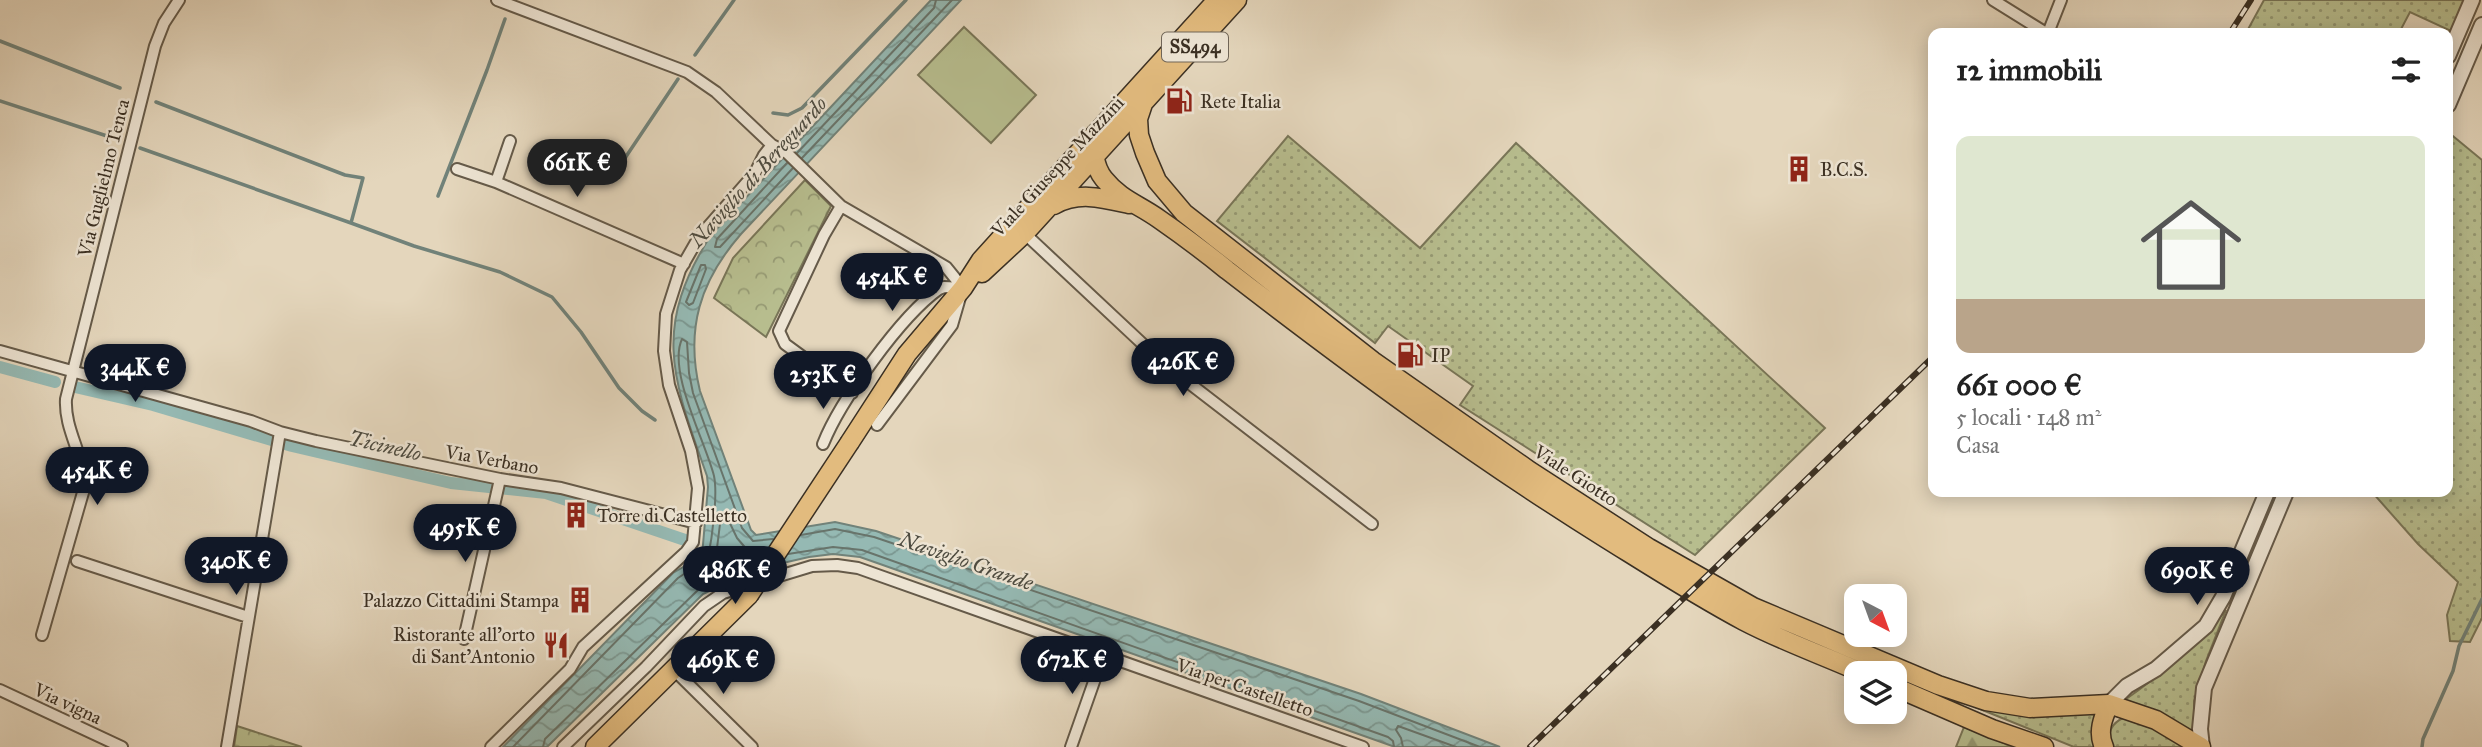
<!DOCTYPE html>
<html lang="it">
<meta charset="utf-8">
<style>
:root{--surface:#fff;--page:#f2f2f2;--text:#222;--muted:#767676;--accent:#111827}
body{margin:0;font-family:"IM FELL Great Primer",serif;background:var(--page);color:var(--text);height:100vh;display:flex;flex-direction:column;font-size:26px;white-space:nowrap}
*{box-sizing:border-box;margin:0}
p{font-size:23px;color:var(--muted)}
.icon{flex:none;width:38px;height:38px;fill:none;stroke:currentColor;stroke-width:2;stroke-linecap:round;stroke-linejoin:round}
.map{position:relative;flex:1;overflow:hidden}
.panel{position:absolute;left:1928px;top:28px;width:525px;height:469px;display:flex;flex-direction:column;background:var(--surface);border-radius:14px;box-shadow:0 4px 18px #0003}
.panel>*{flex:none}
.needle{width:46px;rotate:139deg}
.tools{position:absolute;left:1844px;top:584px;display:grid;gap:14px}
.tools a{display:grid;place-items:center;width:63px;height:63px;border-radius:14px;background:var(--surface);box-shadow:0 4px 18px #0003;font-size:35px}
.price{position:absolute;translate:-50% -60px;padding:0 16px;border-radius:24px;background:var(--accent);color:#fff;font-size:23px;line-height:46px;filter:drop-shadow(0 2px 4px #0008)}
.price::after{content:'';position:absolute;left:50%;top:42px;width:21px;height:16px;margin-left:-10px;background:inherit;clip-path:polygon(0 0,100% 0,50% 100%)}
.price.selected{background:#222;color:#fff}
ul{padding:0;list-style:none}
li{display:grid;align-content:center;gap:14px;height:371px;padding:0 28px}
li span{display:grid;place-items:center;height:217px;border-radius:14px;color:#555}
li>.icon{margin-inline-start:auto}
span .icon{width:126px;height:126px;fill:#fffc;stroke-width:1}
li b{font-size:30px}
h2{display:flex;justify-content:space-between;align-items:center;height:84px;padding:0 28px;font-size:30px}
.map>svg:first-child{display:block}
</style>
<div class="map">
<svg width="2482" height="747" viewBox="0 0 2482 747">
<defs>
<pattern id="grass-dots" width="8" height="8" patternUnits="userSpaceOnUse" patternTransform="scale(1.75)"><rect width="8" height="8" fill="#b7bd8e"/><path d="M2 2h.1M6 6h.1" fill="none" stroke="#969a74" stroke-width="1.8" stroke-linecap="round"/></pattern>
<pattern id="forest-firs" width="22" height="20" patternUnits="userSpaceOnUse" patternTransform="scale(1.75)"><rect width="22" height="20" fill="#b7bd8e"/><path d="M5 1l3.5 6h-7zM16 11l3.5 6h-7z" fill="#969a74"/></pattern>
<pattern id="park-crowns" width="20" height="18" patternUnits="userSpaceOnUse" patternTransform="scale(1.75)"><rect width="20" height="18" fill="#b7bd8e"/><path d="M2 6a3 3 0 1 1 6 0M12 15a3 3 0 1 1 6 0" fill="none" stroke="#969a74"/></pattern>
<pattern id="water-waves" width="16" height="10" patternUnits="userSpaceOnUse" patternTransform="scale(1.75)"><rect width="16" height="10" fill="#95b9b3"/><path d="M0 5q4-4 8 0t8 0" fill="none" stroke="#7b9791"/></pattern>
</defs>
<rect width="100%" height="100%" fill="#e4d6bc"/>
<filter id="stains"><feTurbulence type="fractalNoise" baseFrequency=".00286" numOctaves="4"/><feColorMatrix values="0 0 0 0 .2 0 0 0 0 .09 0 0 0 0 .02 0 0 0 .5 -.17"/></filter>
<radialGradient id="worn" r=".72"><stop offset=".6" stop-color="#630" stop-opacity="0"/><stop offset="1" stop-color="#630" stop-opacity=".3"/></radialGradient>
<path fill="url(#grass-dots)" stroke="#797658" stroke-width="2" d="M2264,0H2466L2453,32L2410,12L2399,33H2246Z
M2448,132L2482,160V618L2470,642L2450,641L2447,615L2458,582L2418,544L2372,492H2448Z
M1288,136L1420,248L1516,143L1825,428L1695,555L1460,405L1473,386L1388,326L1375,343L1217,221Z
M2226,610L2206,661L2194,701V735L2122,702C2163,673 2193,649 2226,610Z
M1975,707L2011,712L2099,713V747H2074Z
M2125,717L2158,727L2184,747H2112C2107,732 2110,724 2125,717Z"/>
<path fill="url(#forest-firs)" stroke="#797658" stroke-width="2" d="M1964,727L2014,747H1956Z"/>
<path fill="url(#park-crowns)" stroke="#797658" stroke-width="2" d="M805,180L831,206L766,337L714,298L733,258Z
M237,726L302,747H234Z"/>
<path fill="#b7bd8e" stroke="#797658" stroke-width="2" d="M964,27L1036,95L991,143L918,75Z"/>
<path fill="url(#water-waves)" stroke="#718279" stroke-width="2" d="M931,0H961L741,234C700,281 685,329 700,391L751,530L756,535L835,522L876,531L1361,694L1500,747H1395L880,564L860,557L833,554L809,557L752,570L703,594L547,747H503L673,573L702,556L708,487L707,476C673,379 651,329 711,235Z"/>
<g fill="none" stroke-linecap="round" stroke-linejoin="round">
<path stroke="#68746b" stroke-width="2" d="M797,153L934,8L936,0
M802,158L952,0
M787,163L717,239L715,247H720L793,168
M701,265H705L706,269L693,303L689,305L686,302Z
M725,513L737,538L749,552L719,568L715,564L721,516Z
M801,535L835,529L874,537L1359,701L1480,747
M788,554L833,547L862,550L1388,737L1393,741L1394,747
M513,747L678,578L708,558C712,538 718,495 714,476C706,443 667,371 682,339L687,342L689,373L693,393L742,528L753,541L773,539
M543,747L545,739L699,589L749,563L759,561
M1403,747L1401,738L1396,730L1398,726L1456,747"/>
<path stroke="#718279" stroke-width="3.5" d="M0,41L120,88
M695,55L734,0
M0,101L110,137
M156,102L345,175L363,178L351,223L414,246L500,272L552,297L581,332L619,388L642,411L655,420
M773,113L788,115L802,108L906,0
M140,148L351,223
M607,172L619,167L678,79
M438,196L487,70L505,19
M2422,747L2423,739L2453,671L2459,646L2482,599"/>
<path stroke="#95b9b3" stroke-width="12" d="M0,367L55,382
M75,387L153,405L292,446L412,474L451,483L546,493L685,540"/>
<g stroke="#655a49" stroke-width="14">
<path id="minor" d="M497,0L687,72L716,92L772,145L787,153L841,206L946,267L963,288
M1993,0L2046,33
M2048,33L2061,0
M457,169L496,182L684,264
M496,182L510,141
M841,206L824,235L779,331L785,344L852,393
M1021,230L1163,363L1372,524
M0,351L251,421L280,432L316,441L500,479L561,488L696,523
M877,425L952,325L961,294
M823,444C840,401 901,316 939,289L944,287L963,288
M77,561L248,617
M42,635L84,489C86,457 64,431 66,399L155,46L164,23L179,0
M464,639L500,479
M673,669L752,747
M0,690L122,747
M227,747L280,432
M491,747L570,669L583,647L686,552L693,542L698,488L691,451L669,385L664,351L666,314L680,270L699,237L755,173L764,155L772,145
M563,747L646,667L704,606L723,593L812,566L837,565L858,568L1363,747
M1071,747L1103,656"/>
</g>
<g stroke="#655a49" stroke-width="18">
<path id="tertiary" d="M2448,56L2472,0
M2448,105L2482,25
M2109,704L2127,686L2156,669L2206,626L2223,597L2267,492
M2202,747L2200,729L2204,688L2286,492"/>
</g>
<g stroke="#3b3023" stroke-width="21">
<path id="primary" d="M1143,104L1138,119L1139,135L1145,153L1157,181L1184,213L1373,361L1530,471L1649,548L1753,607L1938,685L1986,701L2030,708L2109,704L2156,720L2201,747
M1096,133C1092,148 1094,167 1104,179C1121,200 1138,204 1159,219C1182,235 1205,252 1227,270C1350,365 1475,457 1607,539C1652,567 1697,596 1744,621C1782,641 1825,656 1865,674
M1054,205C1078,191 1103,198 1129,204
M982,273L1025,233L1237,0
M850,442L907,354L963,288L981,260L1217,0
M1895,687L1992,729L2044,747
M595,747L749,595
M2104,747C2097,732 2103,718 2109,704"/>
</g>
<use href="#minor" stroke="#ede4d3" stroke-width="10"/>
<use href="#tertiary" stroke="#ede4d3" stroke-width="14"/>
<use href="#primary" stroke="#e2bb7e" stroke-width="18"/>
<g stroke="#3b3023" stroke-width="6">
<path id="rail" d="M2230,33L2251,0
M1530,747L1934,356"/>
</g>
<use href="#rail" stroke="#ede4d3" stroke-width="3.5" stroke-dasharray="10" stroke-linecap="butt"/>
<g stroke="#3b3023" stroke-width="21" stroke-linecap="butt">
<path id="primary-bridge" d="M749,595L850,442"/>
</g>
<use href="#primary-bridge" stroke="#e2bb7e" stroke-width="18"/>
</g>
<defs>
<g id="fuel-bare" transform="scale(2.1)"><path d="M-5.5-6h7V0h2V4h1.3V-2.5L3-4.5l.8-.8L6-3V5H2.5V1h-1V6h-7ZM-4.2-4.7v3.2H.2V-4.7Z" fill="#8f2418" stroke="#ede4d3" stroke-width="2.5" paint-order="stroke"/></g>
<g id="building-bare" transform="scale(2.1)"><path d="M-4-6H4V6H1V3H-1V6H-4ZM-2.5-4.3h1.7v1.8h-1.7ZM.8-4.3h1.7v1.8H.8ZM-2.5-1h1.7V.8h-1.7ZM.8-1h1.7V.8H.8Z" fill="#8f2418" stroke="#ede4d3" stroke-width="2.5" paint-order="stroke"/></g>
<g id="restaurant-bare" transform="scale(2.1)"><path d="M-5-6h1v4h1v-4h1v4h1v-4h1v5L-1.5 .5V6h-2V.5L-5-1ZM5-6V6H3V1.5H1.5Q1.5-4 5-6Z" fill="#8f2418" stroke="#ede4d3" stroke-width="2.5" paint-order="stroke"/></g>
</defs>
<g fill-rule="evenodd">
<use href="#fuel-bare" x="1179" y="101"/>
<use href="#building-bare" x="1799" y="169"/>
<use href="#fuel-bare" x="1410" y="355"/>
<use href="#building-bare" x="576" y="515"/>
<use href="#building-bare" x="580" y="600"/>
<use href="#restaurant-bare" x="556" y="645"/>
</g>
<g text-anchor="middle" stroke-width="5" stroke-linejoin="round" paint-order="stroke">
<rect fill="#ede4d3" stroke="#706658" stroke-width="2" x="1162" y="32.5" width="66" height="29" rx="5"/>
<g font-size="18" font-weight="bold" fill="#3b3023">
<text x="1195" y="53">SS494</text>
</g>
<g font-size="19" fill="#3b3023" stroke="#ede4d3" text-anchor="start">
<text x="1200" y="108">Rete Italia</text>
<text x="1820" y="176">B.C.S.</text>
<text x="1431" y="362">IP</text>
<text x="597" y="522">Torre di Castelletto</text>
<text x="559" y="607" text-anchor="end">Palazzo Cittadini Stampa</text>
<text x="535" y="641" text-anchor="end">Ristorante all'orto<tspan x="535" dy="22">di Sant'Antonio</tspan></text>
</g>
<g font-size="19" fill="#3b3023" stroke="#ede4d3">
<text transform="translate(1057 166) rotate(-47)" y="7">Viale Giuseppe Mazzini</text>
<text transform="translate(103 178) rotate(-76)" y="7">Via Guglielmo Tenca</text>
<text transform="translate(492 459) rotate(10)" y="7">Via Verbano</text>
<text transform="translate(1576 475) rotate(33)" y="7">Viale Giotto</text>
<text transform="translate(1245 687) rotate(19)" y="7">Via per Castelletto</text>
<text transform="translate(68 703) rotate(25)" y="7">Via vigna</text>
</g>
<g font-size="21" font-style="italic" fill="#4d4b40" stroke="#ede4d3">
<text transform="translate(758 172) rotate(-48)" y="7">Naviglio di Bereguardo</text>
<text transform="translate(385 446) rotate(13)" y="7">Ticinello</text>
<text transform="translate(966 561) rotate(19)" y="7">Naviglio Grande</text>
</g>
</g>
<rect width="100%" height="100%" filter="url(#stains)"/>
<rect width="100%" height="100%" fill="url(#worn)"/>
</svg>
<div class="tools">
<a><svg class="needle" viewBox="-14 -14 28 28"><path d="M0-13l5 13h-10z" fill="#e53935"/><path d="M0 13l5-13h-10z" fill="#767676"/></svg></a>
<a><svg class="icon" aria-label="layers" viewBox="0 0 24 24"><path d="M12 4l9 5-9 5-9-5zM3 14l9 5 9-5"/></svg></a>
</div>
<b class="price selected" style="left:577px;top:199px">661K €</b>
<b class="price" style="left:892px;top:313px">454K €</b>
<b class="price" style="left:1183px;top:398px">426K €</b>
<b class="price" style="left:135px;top:404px">344K €</b>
<b class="price" style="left:823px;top:411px">253K €</b>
<b class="price" style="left:97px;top:507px">454K €</b>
<b class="price" style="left:465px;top:564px">495K €</b>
<b class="price" style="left:236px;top:597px">340K €</b>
<b class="price" style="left:735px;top:606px">486K €</b>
<b class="price" style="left:2197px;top:607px">690K €</b>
<b class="price" style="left:723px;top:696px">469K €</b>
<b class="price" style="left:1072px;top:696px">672K €</b>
<section class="panel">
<h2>12 immobili<svg class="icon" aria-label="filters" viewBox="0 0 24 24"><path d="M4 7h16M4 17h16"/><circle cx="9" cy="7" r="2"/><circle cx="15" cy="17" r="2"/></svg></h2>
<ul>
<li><span style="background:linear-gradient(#dfe7d0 75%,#b9a48a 0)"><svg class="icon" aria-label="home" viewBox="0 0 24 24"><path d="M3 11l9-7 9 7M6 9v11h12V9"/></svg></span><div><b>661 000 €</b><p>5 locali · 148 m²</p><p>Casa</p></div></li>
</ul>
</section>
</div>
